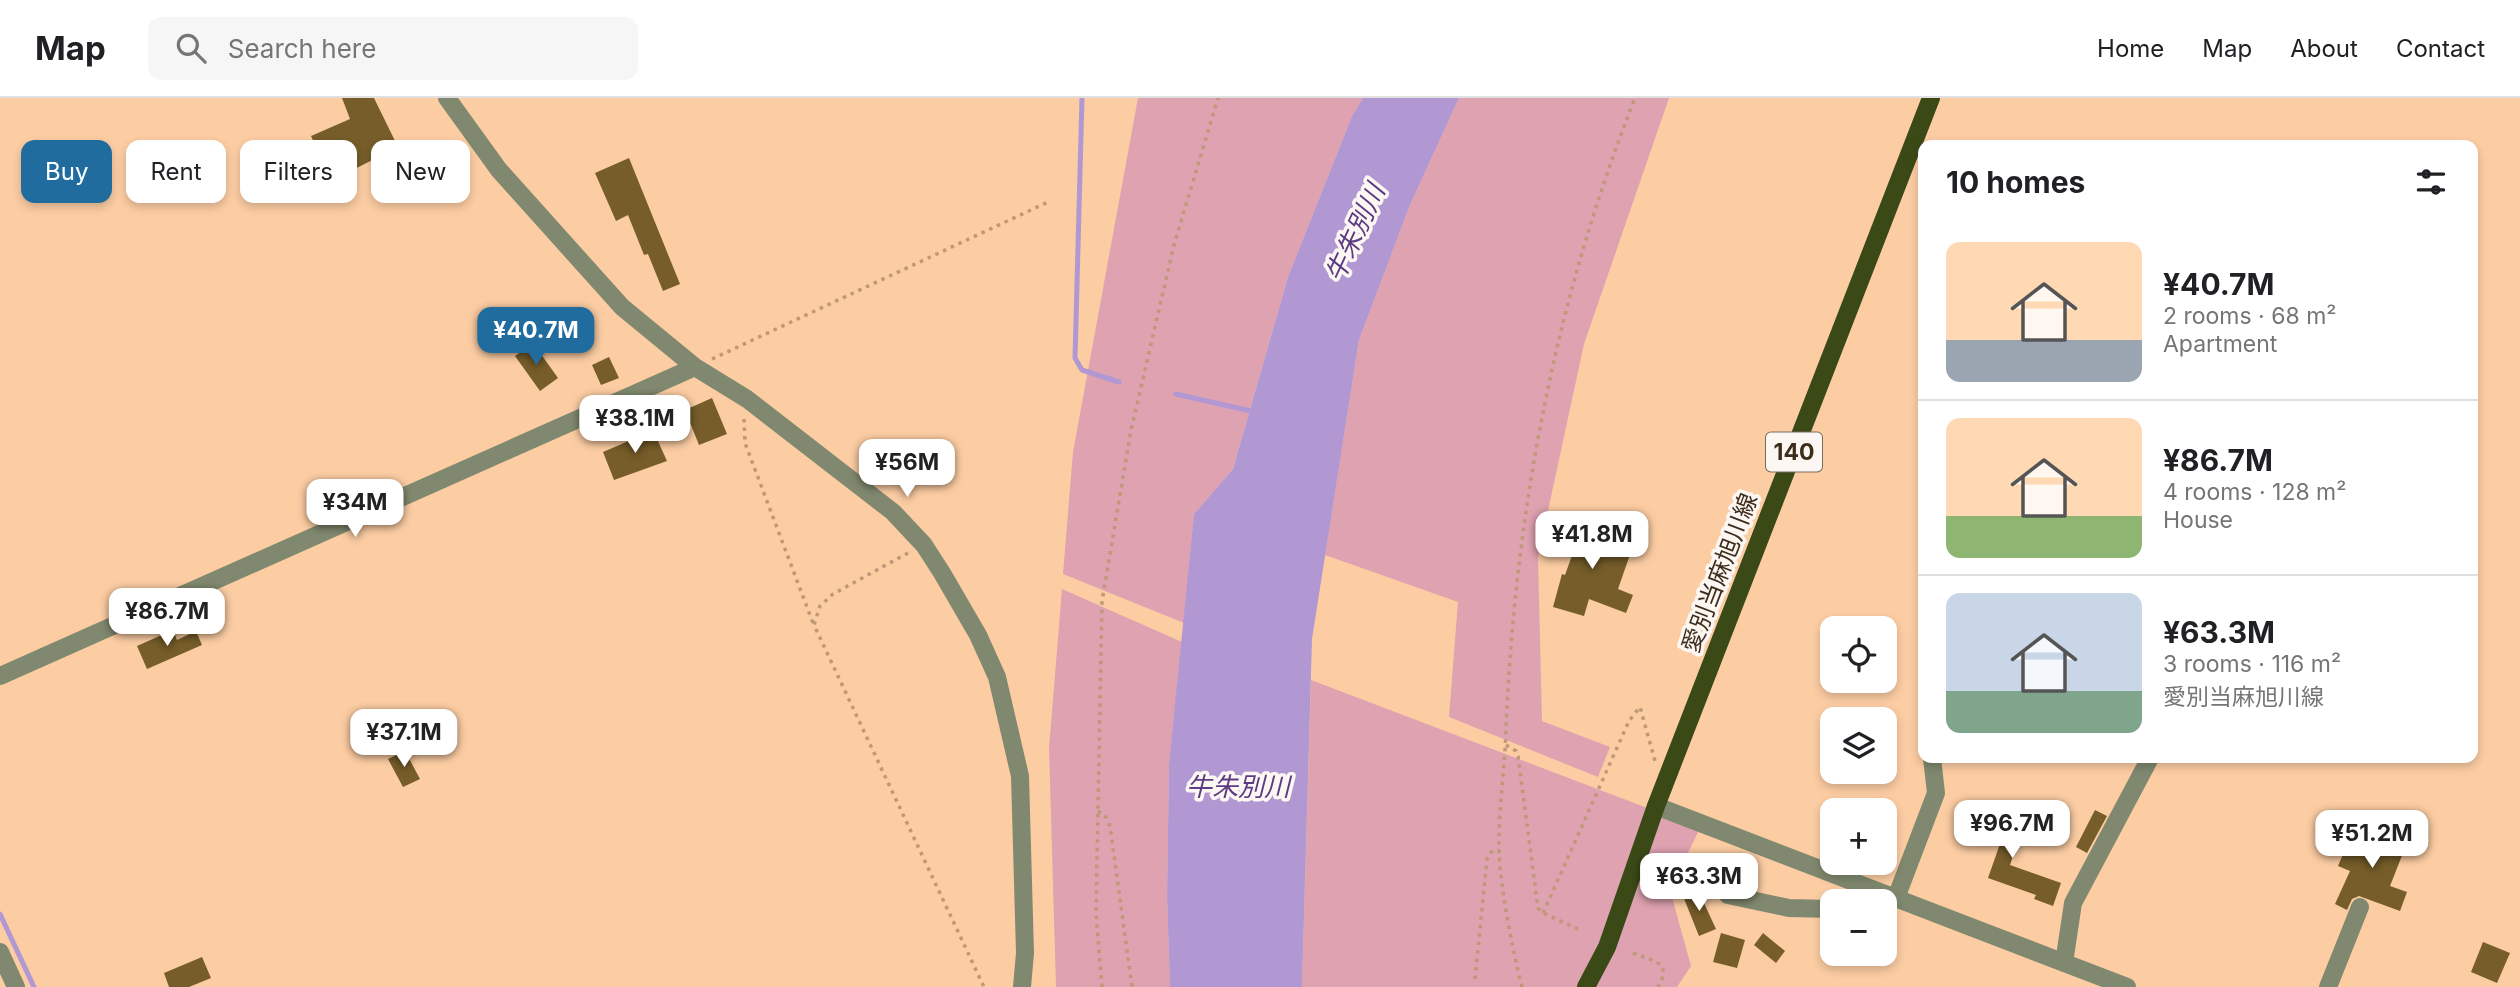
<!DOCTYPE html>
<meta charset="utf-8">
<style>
:root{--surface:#fff;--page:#f6f6f6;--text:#202124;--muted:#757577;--line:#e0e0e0;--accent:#216c9f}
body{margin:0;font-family:Inter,"Noto Sans JP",sans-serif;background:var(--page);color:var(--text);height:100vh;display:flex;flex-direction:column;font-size:26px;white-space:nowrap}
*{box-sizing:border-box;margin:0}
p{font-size:23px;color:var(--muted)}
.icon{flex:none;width:38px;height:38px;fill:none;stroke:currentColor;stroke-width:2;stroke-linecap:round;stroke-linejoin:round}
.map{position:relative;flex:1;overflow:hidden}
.side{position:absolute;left:1918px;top:42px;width:560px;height:623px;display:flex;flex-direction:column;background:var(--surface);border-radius:14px;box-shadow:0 4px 10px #0003}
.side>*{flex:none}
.top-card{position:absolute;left:21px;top:42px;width:665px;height:63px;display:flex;gap:14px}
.fabs{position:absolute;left:1820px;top:518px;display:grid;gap:14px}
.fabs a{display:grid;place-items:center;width:77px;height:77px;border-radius:14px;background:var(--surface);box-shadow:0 4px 10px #0003;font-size:35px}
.price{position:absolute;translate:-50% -60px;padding:0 16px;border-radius:14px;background:#fff;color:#222;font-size:23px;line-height:46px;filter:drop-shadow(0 2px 4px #0008)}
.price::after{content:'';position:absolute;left:50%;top:42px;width:21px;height:16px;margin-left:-10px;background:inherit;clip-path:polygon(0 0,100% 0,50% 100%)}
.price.current{background:var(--accent);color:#fff}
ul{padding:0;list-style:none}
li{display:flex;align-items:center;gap:21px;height:175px;padding:0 28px}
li+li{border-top:2px solid var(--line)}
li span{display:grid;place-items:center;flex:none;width:196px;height:140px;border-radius:14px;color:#555}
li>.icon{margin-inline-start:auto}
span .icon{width:84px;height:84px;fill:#fffc;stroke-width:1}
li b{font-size:30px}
h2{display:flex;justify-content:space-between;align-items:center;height:84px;padding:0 28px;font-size:30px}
.tag{padding:0 24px;border-radius:14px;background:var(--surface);box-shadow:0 4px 10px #0003;font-size:24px;line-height:63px}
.tag.current{background:var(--accent);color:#fff}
header{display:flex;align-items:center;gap:42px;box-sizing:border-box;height:98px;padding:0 35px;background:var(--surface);border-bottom:2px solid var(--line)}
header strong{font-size:33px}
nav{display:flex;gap:38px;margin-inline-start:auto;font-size:24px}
.search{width:490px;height:63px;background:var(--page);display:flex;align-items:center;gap:18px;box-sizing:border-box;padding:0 24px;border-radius:14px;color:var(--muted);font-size:26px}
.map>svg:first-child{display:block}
</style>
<header>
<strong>Map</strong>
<div class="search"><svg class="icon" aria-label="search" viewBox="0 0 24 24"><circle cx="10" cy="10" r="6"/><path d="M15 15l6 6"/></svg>Search here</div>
<nav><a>Home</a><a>Map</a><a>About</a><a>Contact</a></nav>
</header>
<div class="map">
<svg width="2520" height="889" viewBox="0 0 2520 889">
<rect width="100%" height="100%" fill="#fccda3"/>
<path fill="#dea2b0" d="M1138,0H1363L1352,18L1288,179L1233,371L1194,416L1184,525L1063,476L1073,354Z
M1459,0H1669L1584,246L1538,459L1542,623L1610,649L1598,679L1449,619L1458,504L1325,457L1359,242L1410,107Z
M1062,491L1182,544L1169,666L1167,798L1170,889H1056L1049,650Z
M1311,582L1700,730L1670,792L1691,868L1677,889H1302Z"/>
<path fill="#b198d3" d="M1363,0H1459L1410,107L1359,242L1312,541L1302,889H1170L1167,798L1169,666L1194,416L1233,371L1288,179L1352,18Z"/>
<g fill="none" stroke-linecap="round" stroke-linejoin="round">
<path stroke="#b198d3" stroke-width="5" d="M1082,0L1075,260L1082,272L1119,284
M1176,296L1255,314
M0,816L34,889"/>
</g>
<path fill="#765d29" d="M342,0H374L398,49L331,83L311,38L350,21Z
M629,60L680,186L663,193L648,156L644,157L628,117L616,123L595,75Z
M533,245L558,280L540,293L515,258Z
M609,259L619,280L601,287L592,267Z
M712,300L727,336L699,347L685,312Z
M652,330L667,363L614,382L603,354L631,342L630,340Z
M1556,424L1587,432L1633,448L1618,491L1633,497L1626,515L1589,501L1584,518L1553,509L1562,476L1565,477L1575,449L1551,442Z
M173,532L177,542L196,533L202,547L147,571L137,548Z
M405,653L420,681L403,689L388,661Z
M2095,712L2107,718L2087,755L2076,749Z
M1971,713L2022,731L2010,767L2061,785L2053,808L2034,801L2036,797L1988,780L2001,743L1965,730Z
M2355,729L2390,744L2392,739L2407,745L2390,788L2407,794L2400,813L2359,798L2352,801L2347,812L2335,806L2350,773L2338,768Z
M1697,790L1716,831L1699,838L1683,798Z
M1721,835L1745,842L1737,870L1713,864Z
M1763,835L1785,853L1776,865L1754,847Z
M2483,844L2510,855L2497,885L2471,874Z
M202,859L211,880L189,889H169L164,875Z"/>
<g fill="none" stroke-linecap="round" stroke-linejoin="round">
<path stroke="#be9877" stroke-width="3.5" stroke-dasharray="3.5 5" stroke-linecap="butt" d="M712,261L1048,104
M744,321L745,345L813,525
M908,455L833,496L820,508L814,527L984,889
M1506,647L1516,653L1518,658L1538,810L1543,815L1578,831
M1098,713L1105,717L1110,728L1132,889
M1543,815L1629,623L1640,609L1655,663
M1633,855C1653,863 1673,864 1658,889
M1475,881L1487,761L1491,754L1499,752
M1102,889L1096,815L1102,503L1131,332L1174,147L1218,0
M1522,889C1512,849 1501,794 1499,753C1498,713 1505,671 1506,631C1515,414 1555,203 1635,0"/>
<path stroke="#80896f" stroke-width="18" d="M447,0L499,72L622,209L695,269L747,301L893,414L924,447L942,475L978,537L997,579L1020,678L1025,855L1022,889
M0,578L695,269
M1656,708L2127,889
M1728,797L1789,810L1832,811
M1896,800L1936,695L1932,660
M1849,803L1866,789
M0,854L16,889
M2064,865L2073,805L2150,660
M2328,889L2360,809"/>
<path stroke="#3b4917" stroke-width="18" d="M1586,889L1607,849L1656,708L1931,0"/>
</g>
<g text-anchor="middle" stroke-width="7" stroke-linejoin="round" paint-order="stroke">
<rect fill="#fcf7f3" stroke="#786a5c" stroke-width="2" x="1766" y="334.5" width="56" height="39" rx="5"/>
<g font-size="23" font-weight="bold" fill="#3f2d1c">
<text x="1794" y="362">140</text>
</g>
<g font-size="24" fill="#3f2d1c" stroke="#fcf7f3">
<text transform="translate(1720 475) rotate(-69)" y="8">愛別当麻旭川線</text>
</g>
<g font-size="26" font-style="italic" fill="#5c3b83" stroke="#fcf7f3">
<text transform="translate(1355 135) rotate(-65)" y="9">牛朱別川</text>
<text x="1238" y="698">牛朱別川</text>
</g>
</g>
</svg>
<div class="fabs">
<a><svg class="icon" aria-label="locate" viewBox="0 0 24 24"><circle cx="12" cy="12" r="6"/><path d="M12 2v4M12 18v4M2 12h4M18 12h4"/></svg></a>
<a><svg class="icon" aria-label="layers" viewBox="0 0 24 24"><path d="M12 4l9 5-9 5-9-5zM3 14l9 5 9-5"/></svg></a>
<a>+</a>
<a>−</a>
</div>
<b class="price current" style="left:536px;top:269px">¥40.7M</b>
<b class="price" style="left:635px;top:357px">¥38.1M</b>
<b class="price" style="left:907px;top:401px">¥56M</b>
<b class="price" style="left:355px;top:441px">¥34M</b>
<b class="price" style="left:1592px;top:473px">¥41.8M</b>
<b class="price" style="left:167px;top:550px">¥86.7M</b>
<b class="price" style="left:404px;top:671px">¥37.1M</b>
<b class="price" style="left:2012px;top:762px">¥96.7M</b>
<b class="price" style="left:2372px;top:772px">¥51.2M</b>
<b class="price" style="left:1699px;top:815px">¥63.3M</b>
<div class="top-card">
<a class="tag current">Buy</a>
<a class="tag">Rent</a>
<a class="tag">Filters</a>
<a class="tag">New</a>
</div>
<section class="side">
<h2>10 homes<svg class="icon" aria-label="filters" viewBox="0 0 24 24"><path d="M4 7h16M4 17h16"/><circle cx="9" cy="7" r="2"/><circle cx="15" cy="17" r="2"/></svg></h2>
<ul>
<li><span style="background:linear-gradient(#ffd9b3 70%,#9aa5b1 0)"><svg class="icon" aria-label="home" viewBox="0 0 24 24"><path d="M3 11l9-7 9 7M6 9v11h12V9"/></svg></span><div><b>¥40.7M</b><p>2 rooms · 68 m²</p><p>Apartment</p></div></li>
<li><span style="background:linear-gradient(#ffd9b3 70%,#8fb573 0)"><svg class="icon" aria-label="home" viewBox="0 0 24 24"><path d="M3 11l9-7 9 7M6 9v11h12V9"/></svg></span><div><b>¥86.7M</b><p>4 rooms · 128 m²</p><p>House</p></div></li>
<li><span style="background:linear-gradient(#c9d6e8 70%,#7fa58c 0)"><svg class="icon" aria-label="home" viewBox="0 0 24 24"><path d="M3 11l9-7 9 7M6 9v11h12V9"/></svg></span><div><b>¥63.3M</b><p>3 rooms · 116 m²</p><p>愛別当麻旭川線</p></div></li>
</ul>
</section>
</div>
